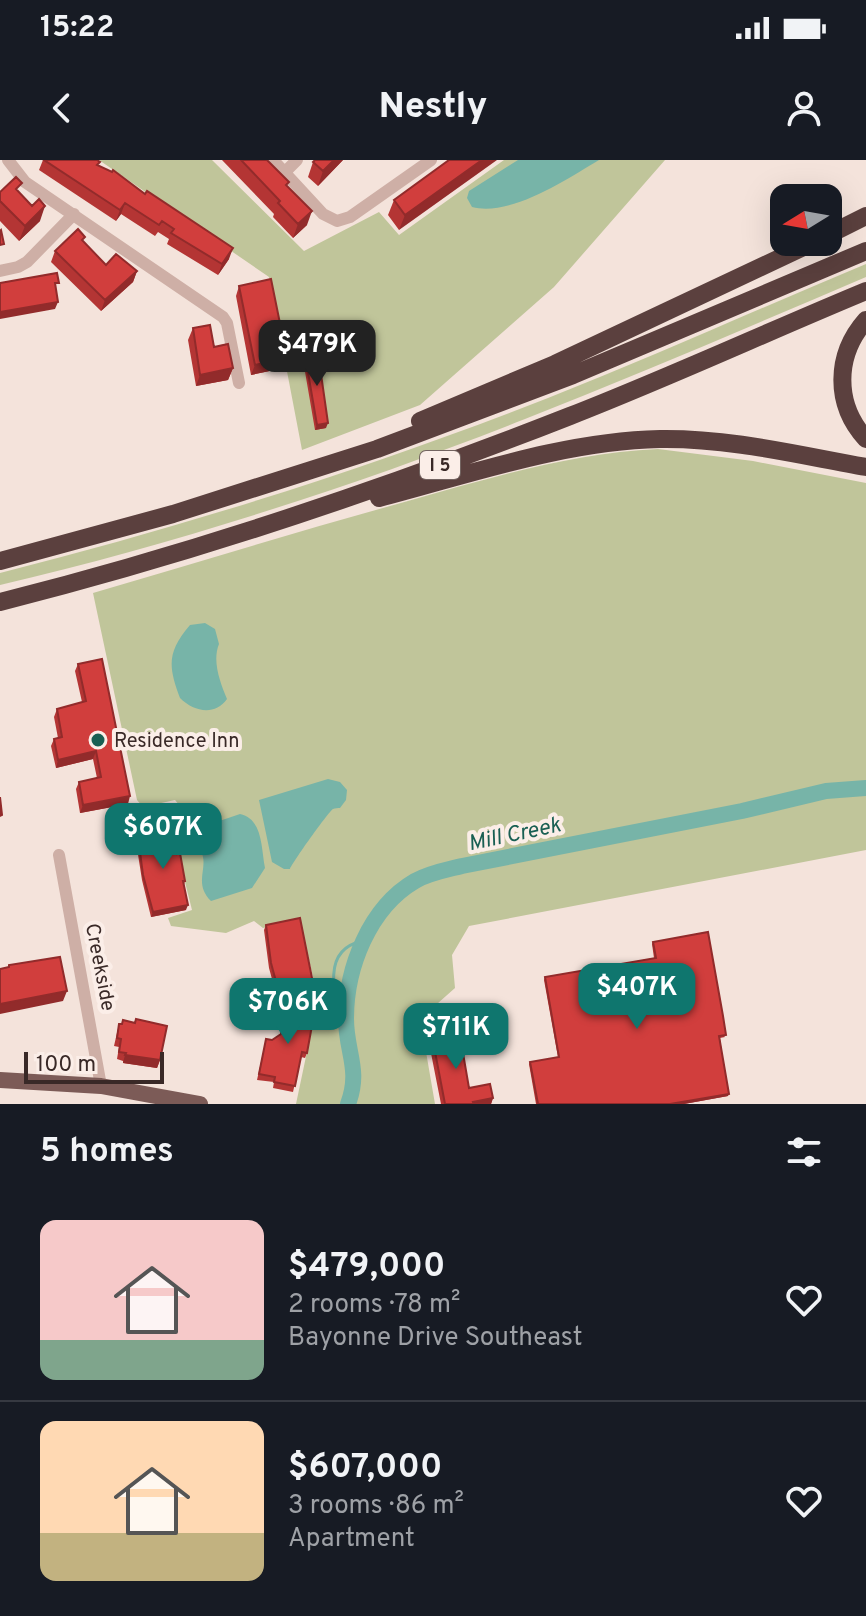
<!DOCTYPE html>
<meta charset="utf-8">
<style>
:root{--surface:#171b24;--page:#242831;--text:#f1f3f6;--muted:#9ea1a6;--line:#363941;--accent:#0f766e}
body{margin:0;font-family:Overpass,sans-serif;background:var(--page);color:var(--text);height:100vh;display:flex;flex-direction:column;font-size:30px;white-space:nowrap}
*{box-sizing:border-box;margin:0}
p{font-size:26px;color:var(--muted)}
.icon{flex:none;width:44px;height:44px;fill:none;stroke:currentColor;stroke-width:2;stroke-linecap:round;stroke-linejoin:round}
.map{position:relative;height:944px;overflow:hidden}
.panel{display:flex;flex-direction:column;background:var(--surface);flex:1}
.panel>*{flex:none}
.needle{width:52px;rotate:259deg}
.controls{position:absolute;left:770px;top:24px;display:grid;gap:16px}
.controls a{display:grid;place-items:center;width:72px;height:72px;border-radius:16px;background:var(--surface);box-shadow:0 8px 32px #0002;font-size:40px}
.scale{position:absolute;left:24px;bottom:20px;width:140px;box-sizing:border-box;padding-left:8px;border:4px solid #392927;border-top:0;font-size:22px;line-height:28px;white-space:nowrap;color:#392927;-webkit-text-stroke:6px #fbeee8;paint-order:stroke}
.price{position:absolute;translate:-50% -68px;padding:0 18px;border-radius:16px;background:var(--accent);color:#fff;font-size:26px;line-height:52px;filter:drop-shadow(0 2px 4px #0008)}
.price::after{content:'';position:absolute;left:50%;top:48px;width:24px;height:18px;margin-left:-12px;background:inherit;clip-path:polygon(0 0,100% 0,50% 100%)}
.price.active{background:#222;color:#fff}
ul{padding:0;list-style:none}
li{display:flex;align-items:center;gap:24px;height:200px;padding:0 40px}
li+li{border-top:2px solid var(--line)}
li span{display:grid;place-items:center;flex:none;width:224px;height:160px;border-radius:16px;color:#555}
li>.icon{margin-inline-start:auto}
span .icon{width:96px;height:96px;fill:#fffc;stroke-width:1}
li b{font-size:34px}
h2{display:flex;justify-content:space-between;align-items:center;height:96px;padding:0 40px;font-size:34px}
.status{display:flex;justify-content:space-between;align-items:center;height:56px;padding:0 40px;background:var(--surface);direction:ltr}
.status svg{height:22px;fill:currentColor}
header{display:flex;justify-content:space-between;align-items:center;height:104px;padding:0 40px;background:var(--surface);font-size:36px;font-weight:800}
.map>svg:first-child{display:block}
</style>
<div class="status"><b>15:22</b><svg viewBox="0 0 49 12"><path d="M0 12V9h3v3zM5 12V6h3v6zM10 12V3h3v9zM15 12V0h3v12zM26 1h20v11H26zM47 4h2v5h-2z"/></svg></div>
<header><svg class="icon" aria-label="back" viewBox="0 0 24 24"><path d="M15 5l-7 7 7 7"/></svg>Nestly<svg class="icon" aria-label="person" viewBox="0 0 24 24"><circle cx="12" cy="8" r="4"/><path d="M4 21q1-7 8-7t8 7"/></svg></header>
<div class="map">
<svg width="866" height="944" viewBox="0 0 866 944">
<rect width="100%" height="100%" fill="#f4e3db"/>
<path fill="#c0c59a" d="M99,0H212L304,91L379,52L399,75L504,0H665L554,127L420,245L302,290L269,117Z
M866,104V117C753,165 640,214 525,259C355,326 178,383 0,425V413C186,366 369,308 548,238C655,196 760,148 866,104Z
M658,289L753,301L866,323V690L469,766L452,795L455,828L411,867L425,886L435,944H296L316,849L315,826L300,761L263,768L254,761L226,773L171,766L168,758L192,750L174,678L190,658L175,640L143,647L137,640L93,433C198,402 303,370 408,341C490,318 572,293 658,289Z"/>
<path fill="#77b4a8" d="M518,0H599C567,19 511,57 472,47L467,38L469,31Z
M205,463L215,469L219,484C212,501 220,522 227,539C215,556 194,552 180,538C168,506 167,492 190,465Z
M328,619L340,622L347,630L346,640L340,648C338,648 335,648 333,649C329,651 292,703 290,709H284L272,702L259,640Z
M240,654C263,659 261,688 265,708L252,728L211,741C188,718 220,700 189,679L190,671Z"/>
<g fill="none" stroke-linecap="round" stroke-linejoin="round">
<path stroke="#77b4a8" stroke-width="3" d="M346,862C332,834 322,790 362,781"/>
<path stroke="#77b4a8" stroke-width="16" d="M348,944C361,910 346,892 346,859C346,808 369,748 415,721C429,713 446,710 462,706L742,651L826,631L866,628"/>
<path stroke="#ceafa6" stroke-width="12" d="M8,0L25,22L223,157L227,163L239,223
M273,0L323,54L337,61L350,57L431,0
M285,12L297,0
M0,111L18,107L27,102L74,54
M59,695L101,926"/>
<path stroke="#7c5b57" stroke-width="16" d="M0,920L101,926L200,944"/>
<path stroke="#5b403e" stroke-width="18" d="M828,75L866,56
M866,160C835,195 834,244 866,279
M420,261L555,204L814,82
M379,338C471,314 565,281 660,279C730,278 798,295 866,307
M0,401L173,354L377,289L573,215L866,91
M0,442C194,393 384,329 570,256C670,217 767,172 866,131"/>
</g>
<path fill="#b43534" d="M43,0L98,5L229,99L218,115L167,84L169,79L158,72L155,76L121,54L116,61L39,10Z
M222,0H267L287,26L307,65L293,78L273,57L274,54Z
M343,0L318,26L308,17L313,2Z
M449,0L399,70L388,55L394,40Z
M0,32H19L40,61L19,81L0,61Z
M83,82L106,105L137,111L133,122L101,151L51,102L55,91Z
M239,126L287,198L284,208L251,215L236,136Z
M193,168L233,208L228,220L196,226L188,180Z
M305,195L326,268L315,270L303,200Z
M78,504L128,644L80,653L76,629L79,622L97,618L93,599L56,608L51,586L54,579L58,578L54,557L57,549L82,542L75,511Z
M138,677L177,694L185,721L184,725L186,750L151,757L142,720L136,682Z
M266,765L314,838L279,845L269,808L264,770Z
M653,782L725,877L720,878L728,936L684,944H536L529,904L530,902L558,897L544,820L545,817L654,798L652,784Z
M287,844L307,893L305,898L301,897L293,932L273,928L274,922L257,920L266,879L272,880L280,875Z
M119,864L160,900L157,908L123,903V901L117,899L119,887L114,886Z
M432,876L469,928L493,938L491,944H441L429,883Z"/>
<path fill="#922b2b" d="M334,0H343L318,26L323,11Z
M482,0H497L399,70L405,55Z
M125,43L121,54L116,61L120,50Z
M45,46L40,61L19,81L25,66Z
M312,51L307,65L293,78L298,64Z
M233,88L229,99L218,115L222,104Z
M137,111L133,122L101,151L105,140Z
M58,142L55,149L0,159V152Z
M287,198L284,208L251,215L255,205Z
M233,208L228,220L196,226L200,215Z
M328,263L326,268L315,270L317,265Z
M96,591L93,599L56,608L58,600Z
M130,636L128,644L80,653L83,645Z
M188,745L186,750L151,757L153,752Z
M67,831L63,841L0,854V844Z
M315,833L314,838L279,845L281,840Z
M125,895L160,900L157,908L123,903Z
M729,934L728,936L684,944H670Z
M493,938L491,944H472L473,942Z"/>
<path fill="#d13e3d" stroke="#922b2b" stroke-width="2" d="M44,0H97L100,2L97,5L112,12L113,10L145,34L147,31L233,88L222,104L171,73L174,69L162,61L159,65L125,43L120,50Z
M241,0H267L289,22L286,25L312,51L298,64L278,43L280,41Z
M315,0H334L323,11L313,2Z
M449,0H482L405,55L394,40Z
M16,17L22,23L16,29L32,46L39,39L45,46L25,66L0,41V32Z
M78,69L85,77L82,80L106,105L116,94L137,111L105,140L55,91Z
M1,70L4,84L0,85V71Z
M57,113L59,123H55L58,142L0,152V123Z
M271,119L287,198L255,205L239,126Z
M210,165L214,187L228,184L233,208L200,215L193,168Z
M318,193L328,263L317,265L305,195Z
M102,499L130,636L83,645L79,622L101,617L96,591L58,600L54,579L62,577L57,549L86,541L78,504Z
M0,637L2,655L0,656Z
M173,670L177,694L180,693L185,721H183L188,745L153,752L143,715L138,677Z
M300,758L315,833L281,840L271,803L266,765Z
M708,772L723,856L726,875L719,876L729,934L670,944H538L530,902L559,897L545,817L656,798L653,782Z
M60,797L67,831L0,844V809L9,807V805Z
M287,844L315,849L307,893L302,892L295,926L274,922L275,917L259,914L266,879L272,880L281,874Z
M136,859L167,866L160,900L125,895L126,893L119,892L121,879L117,878L119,864H122L123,860L135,863Z
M448,868H454V872L459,870L469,928L490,924L493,938L473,942L474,944H445L432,876L438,875L440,869Z"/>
<circle fill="#195f53" stroke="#fbeee8" stroke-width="3" cx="98" cy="580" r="8"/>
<g text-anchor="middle" stroke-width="8" stroke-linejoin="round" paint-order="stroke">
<rect fill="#fbeee8" stroke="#736461" stroke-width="2" x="420" y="291" width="40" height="28" rx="6"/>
<g font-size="18" font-weight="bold" fill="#392927">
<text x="440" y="311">I 5</text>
</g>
<g font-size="20" fill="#392927" stroke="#fbeee8" text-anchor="start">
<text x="114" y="587">Residence Inn</text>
</g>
<g font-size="20" fill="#392927" stroke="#fbeee8">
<text transform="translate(101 807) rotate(79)" y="7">Creekside</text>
</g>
<g font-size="22" font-style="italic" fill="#195f53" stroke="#fbeee8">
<text transform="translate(514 673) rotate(-12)" y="8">Mill Creek</text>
</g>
</g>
</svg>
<div class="controls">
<a><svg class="needle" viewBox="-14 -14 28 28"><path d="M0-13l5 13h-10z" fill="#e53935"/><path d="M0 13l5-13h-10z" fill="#9ea1a6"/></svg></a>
</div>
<div class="scale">100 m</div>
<b class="price active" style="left:317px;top:228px">$479K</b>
<b class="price" style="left:163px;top:711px">$607K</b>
<b class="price" style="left:637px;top:871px">$407K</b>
<b class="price" style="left:288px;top:886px">$706K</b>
<b class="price" style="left:456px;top:911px">$711K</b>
</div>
<section class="panel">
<h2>5 homes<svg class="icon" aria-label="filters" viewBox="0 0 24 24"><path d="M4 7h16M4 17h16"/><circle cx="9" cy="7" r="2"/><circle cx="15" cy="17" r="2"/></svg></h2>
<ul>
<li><span style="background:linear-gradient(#f6c9c9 75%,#7fa58c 0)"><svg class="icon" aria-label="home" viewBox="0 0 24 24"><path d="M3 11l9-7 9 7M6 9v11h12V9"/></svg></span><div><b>$479,000</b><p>2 rooms · 78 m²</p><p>Bayonne Drive Southeast</p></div><svg class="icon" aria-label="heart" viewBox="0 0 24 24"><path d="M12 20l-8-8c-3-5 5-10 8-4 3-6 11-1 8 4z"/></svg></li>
<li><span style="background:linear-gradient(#ffd9b3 70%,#c2b280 0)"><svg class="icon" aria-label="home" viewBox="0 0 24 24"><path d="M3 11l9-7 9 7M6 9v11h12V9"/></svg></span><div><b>$607,000</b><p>3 rooms · 86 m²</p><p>Apartment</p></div><svg class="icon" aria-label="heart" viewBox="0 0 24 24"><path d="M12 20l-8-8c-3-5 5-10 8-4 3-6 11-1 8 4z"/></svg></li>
</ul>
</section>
